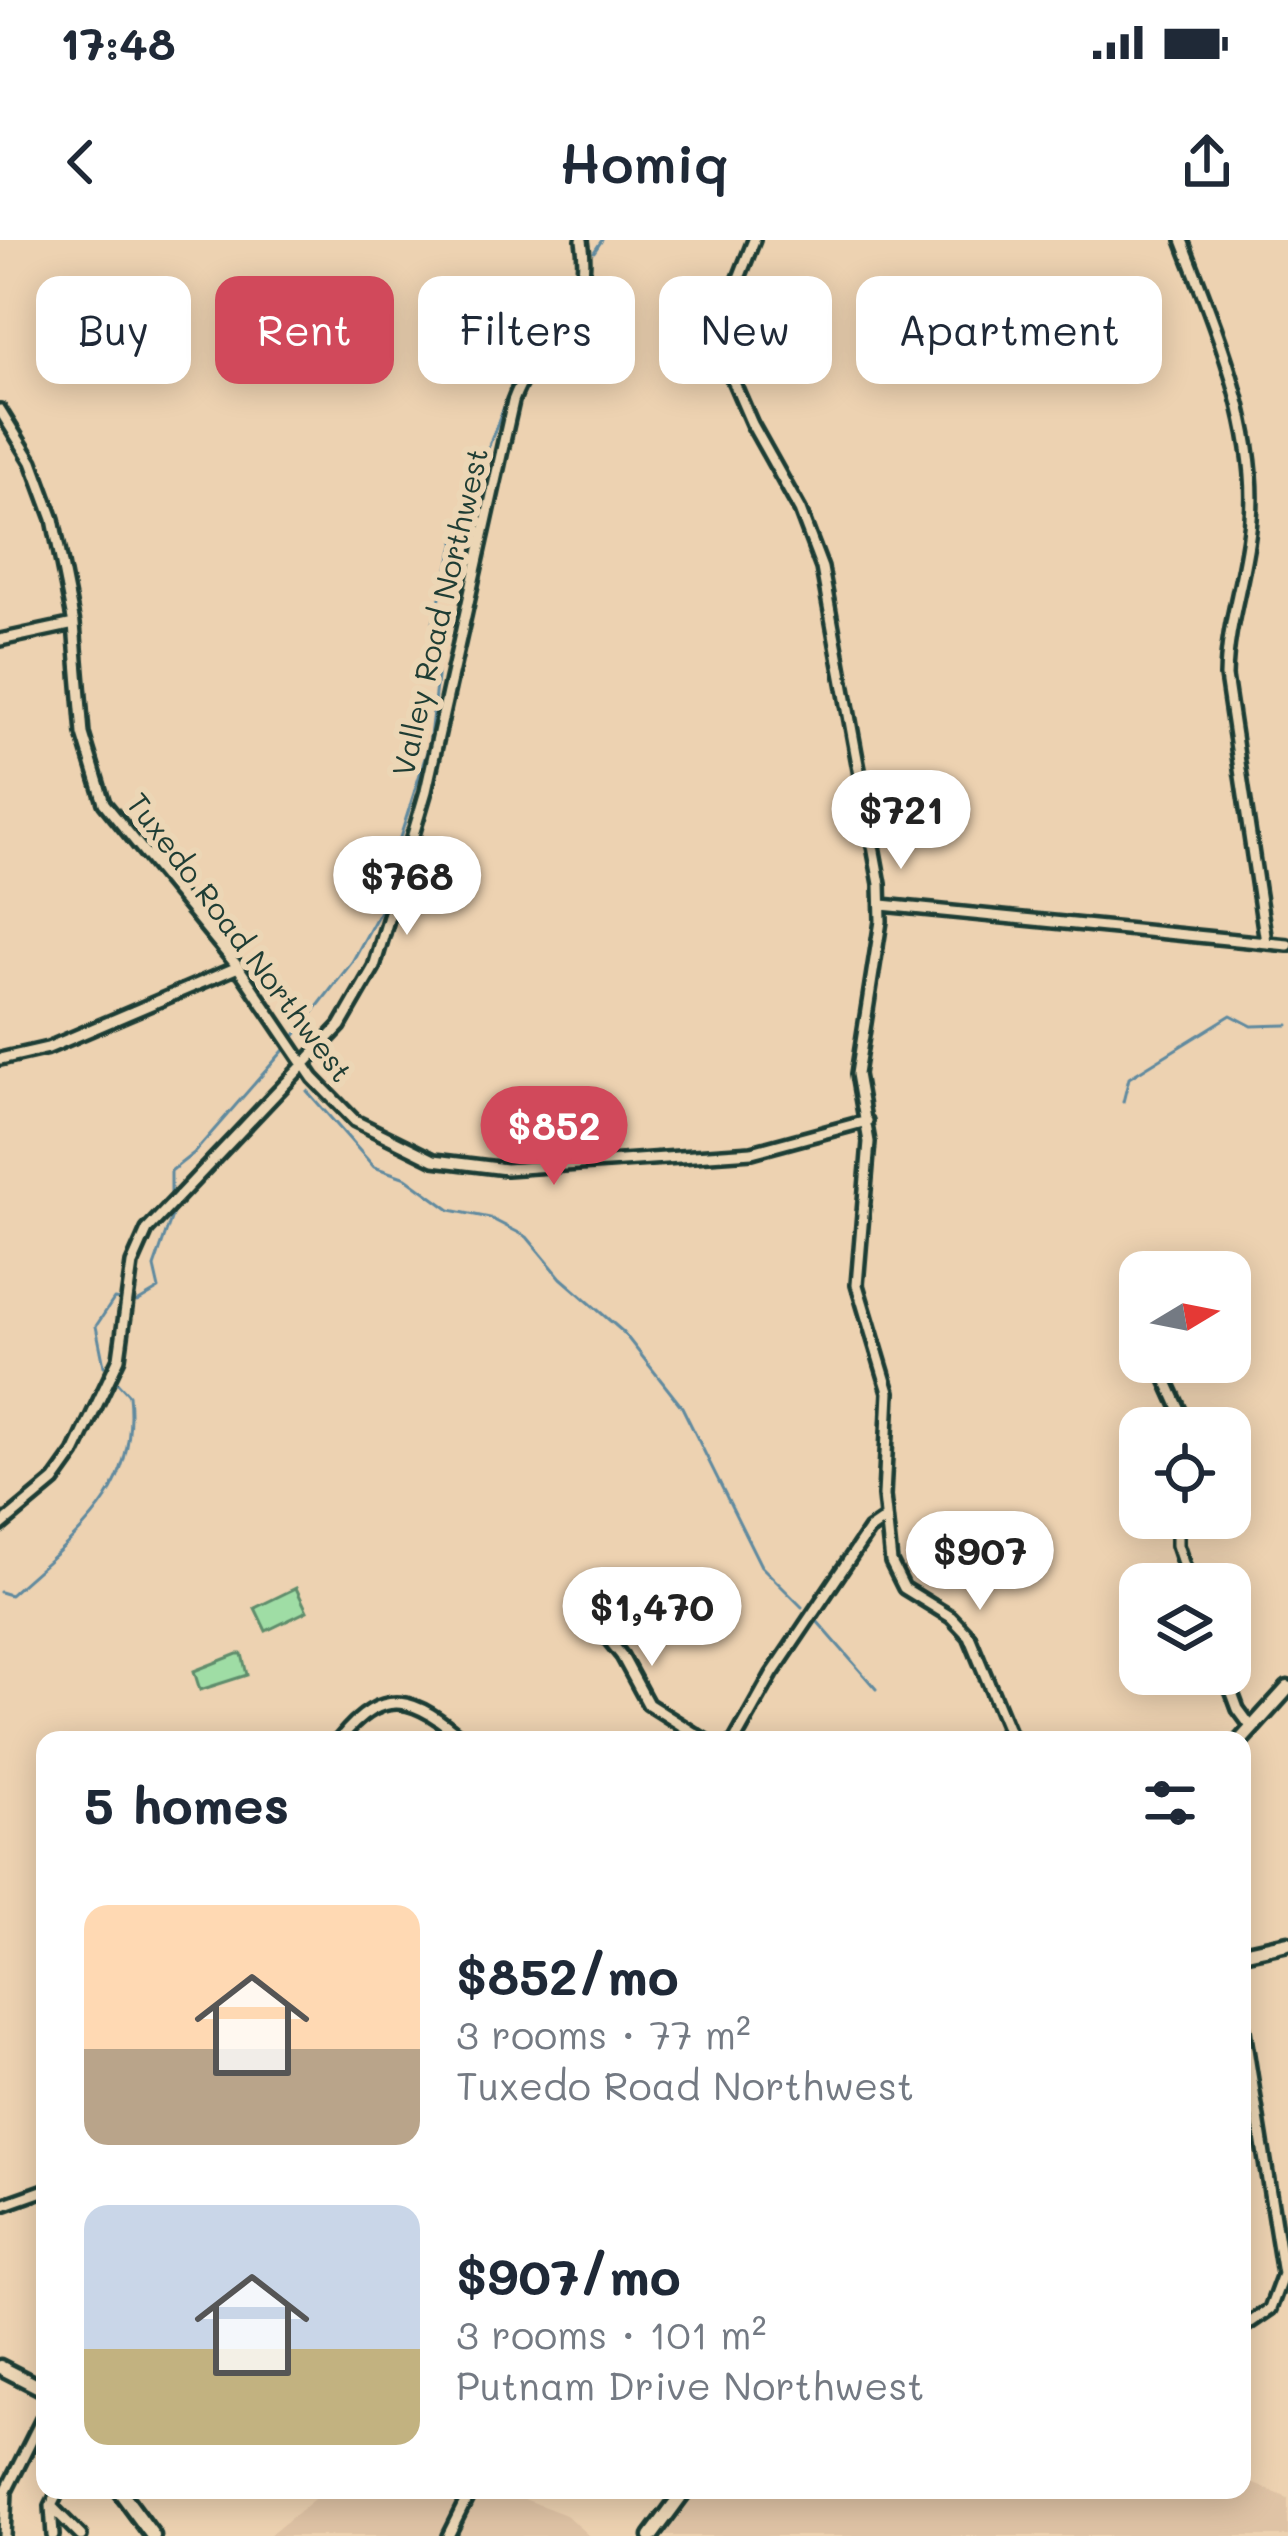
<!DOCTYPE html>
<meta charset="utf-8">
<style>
:root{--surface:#fff;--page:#f6f6f7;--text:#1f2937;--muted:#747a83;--accent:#d1495b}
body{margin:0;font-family:Mali,sans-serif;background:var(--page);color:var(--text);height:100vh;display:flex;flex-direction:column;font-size:45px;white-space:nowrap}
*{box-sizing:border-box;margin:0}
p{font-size:39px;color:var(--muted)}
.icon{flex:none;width:66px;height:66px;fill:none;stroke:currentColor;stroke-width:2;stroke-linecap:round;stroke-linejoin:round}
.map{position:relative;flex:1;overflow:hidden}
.drawer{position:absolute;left:36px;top:1491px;width:1215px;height:768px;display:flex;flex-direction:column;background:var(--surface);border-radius:24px;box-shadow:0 6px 30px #0003}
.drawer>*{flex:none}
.hud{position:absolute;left:36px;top:36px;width:1218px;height:108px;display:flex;gap:24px}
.needle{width:78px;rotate:80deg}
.buttons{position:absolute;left:1119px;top:1011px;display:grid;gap:24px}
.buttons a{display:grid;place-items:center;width:132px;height:132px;border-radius:24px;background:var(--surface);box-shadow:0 6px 30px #0003;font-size:60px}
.price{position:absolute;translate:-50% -102px;padding:0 27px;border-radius:42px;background:#fff;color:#222;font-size:39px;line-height:78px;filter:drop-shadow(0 3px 6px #0008)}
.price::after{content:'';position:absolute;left:50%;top:72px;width:36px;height:27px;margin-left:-18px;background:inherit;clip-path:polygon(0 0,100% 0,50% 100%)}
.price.current{background:var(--accent);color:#fff}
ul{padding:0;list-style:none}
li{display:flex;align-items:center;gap:36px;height:300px;padding:0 48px}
li span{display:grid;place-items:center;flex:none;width:336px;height:240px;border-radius:24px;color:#555}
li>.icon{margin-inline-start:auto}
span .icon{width:144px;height:144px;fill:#fffc;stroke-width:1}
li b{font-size:51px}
h2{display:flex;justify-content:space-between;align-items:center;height:144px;padding:0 48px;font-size:51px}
.tag{padding:0 42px;border-radius:24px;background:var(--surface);box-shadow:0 6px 30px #0003;font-size:42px;line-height:108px}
.tag.current{background:var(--accent);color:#fff}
.status{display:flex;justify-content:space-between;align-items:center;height:84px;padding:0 60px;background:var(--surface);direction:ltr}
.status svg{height:33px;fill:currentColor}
header{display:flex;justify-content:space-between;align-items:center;height:156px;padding:0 48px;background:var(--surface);font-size:54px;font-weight:600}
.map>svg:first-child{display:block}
</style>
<div class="status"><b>17:48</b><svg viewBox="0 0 49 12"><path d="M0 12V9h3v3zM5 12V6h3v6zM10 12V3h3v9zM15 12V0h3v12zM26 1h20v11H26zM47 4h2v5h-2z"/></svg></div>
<header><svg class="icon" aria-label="back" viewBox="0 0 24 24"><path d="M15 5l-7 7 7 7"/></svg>Homiq<svg class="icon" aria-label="share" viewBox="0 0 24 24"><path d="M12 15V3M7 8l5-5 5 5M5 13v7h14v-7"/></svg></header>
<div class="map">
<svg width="1288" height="2296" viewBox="0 0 1288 2296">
<rect width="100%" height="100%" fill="#edd2b1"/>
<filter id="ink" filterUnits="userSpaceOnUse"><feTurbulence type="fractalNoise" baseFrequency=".00833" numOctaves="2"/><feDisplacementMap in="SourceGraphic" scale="24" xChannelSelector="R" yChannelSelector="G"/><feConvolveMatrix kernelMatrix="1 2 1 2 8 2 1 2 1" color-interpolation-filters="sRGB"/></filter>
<g filter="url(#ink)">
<path fill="#dfc3a5" d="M1242,2239L1288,2258V2296H651L688,2250H1242Z
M325,2250H501L566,2275L589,2296H269Z"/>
<path fill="#9fdda5" stroke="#5f8d6c" stroke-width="3" d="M296,1348L307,1371L266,1391L255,1368Z
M237,1414H242L247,1435L200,1450L194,1431Z"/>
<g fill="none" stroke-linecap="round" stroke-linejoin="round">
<path stroke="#608a9f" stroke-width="3" d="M594,12L602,0
M471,252L535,87L578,30
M307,851L374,927L406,938L450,970L490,978L527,997L561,1038L623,1092L682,1167L761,1326L802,1367
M1123,862L1129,838L1231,775L1252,786L1288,785
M171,953V931L194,913L283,811L352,722L385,662L389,633L429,505L437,437L433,383L464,269
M137,1062L159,1049L154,1027L175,967
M104,1126L96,1086L114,1059L122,1060
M0,1352L10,1355C77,1294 139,1254 129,1155L116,1141
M817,1381L876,1449"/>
<g stroke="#1f3d34" stroke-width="18">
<path id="minor" d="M754,0L722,81L725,122L752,184L800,270L822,328L880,644L881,681L857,834L869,902L857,1045L889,1152L884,1256L891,1322L904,1348L951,1377L969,1396L1012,1500
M1182,0C1214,84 1259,188 1251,279C1247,333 1227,382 1226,436L1266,702
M0,170L32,222L53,279L74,384L83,494L104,563L238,727L313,838L355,881L434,920L506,929L752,912L867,881
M0,400L74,384
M882,665L1288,705
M0,819L48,808L238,727
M1158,1122L1188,1188
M1177,1278V1305L1190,1344
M0,1286L54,1241L74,1213L119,1118L132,1024L147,990L340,786L374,727L426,551L513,161C537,95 595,81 582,0
M588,1374L622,1416L648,1464L705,1500
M1225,1434L1238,1469L1252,1488
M339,1500C384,1444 416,1458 464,1500
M735,1500L772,1434L869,1290L885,1279
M1242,1778L1283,2034L1270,2069L1242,2088
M0,1966L45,1950
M51,2266L81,2296
M4,2296L6,2251L45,2173
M53,2296L51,2266L59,2250
M448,2296L471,2250"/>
</g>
<g stroke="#1f3d34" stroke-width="21">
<path id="tertiary" d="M1241,1500L1288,1448
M1242,1713L1288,1703
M0,2127L45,2150
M119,2250L153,2296
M651,2296L685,2250"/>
</g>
<use href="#minor" stroke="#ecd6b5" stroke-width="9"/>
<use href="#tertiary" stroke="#ecd6b5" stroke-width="12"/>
</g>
</g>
<g text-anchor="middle" stroke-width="12" stroke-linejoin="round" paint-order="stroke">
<g font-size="30" fill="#1f3d34" stroke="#ecd6b5">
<text transform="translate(441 372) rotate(-77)" y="10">Valley Road Northwest</text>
<text transform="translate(239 698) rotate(53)" y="10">Tuxedo Road Northwest</text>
</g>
</g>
</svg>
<div class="buttons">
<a><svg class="needle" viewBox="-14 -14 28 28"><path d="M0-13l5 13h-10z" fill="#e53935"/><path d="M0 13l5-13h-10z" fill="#747a83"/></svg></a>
<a><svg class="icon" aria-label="locate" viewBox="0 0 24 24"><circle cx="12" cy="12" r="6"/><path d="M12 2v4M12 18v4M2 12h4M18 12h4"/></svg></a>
<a><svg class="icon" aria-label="layers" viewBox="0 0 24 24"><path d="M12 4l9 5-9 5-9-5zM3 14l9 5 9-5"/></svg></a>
</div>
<b class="price" style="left:901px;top:632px">$721</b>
<b class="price" style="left:407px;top:698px">$768</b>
<b class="price current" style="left:554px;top:948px">$852</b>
<b class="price" style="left:980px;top:1373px">$907</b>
<b class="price" style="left:652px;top:1429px">$1,470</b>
<div class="hud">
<a class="tag">Buy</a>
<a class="tag current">Rent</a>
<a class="tag">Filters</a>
<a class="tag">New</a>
<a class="tag">Apartment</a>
</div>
<section class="drawer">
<h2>5 homes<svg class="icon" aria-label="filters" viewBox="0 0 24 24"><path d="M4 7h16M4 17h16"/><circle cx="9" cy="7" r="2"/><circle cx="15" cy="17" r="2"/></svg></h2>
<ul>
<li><span style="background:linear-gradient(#ffd9b3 60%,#b9a48a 0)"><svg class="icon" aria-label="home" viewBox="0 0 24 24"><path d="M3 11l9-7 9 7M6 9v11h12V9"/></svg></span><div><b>$852/mo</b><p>3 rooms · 77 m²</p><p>Tuxedo Road Northwest</p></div></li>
<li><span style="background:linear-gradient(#c9d6e8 60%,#c2b280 0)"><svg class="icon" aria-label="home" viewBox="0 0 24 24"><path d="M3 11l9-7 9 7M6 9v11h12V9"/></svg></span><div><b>$907/mo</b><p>3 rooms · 101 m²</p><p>Putnam Drive Northwest</p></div></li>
</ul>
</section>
</div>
